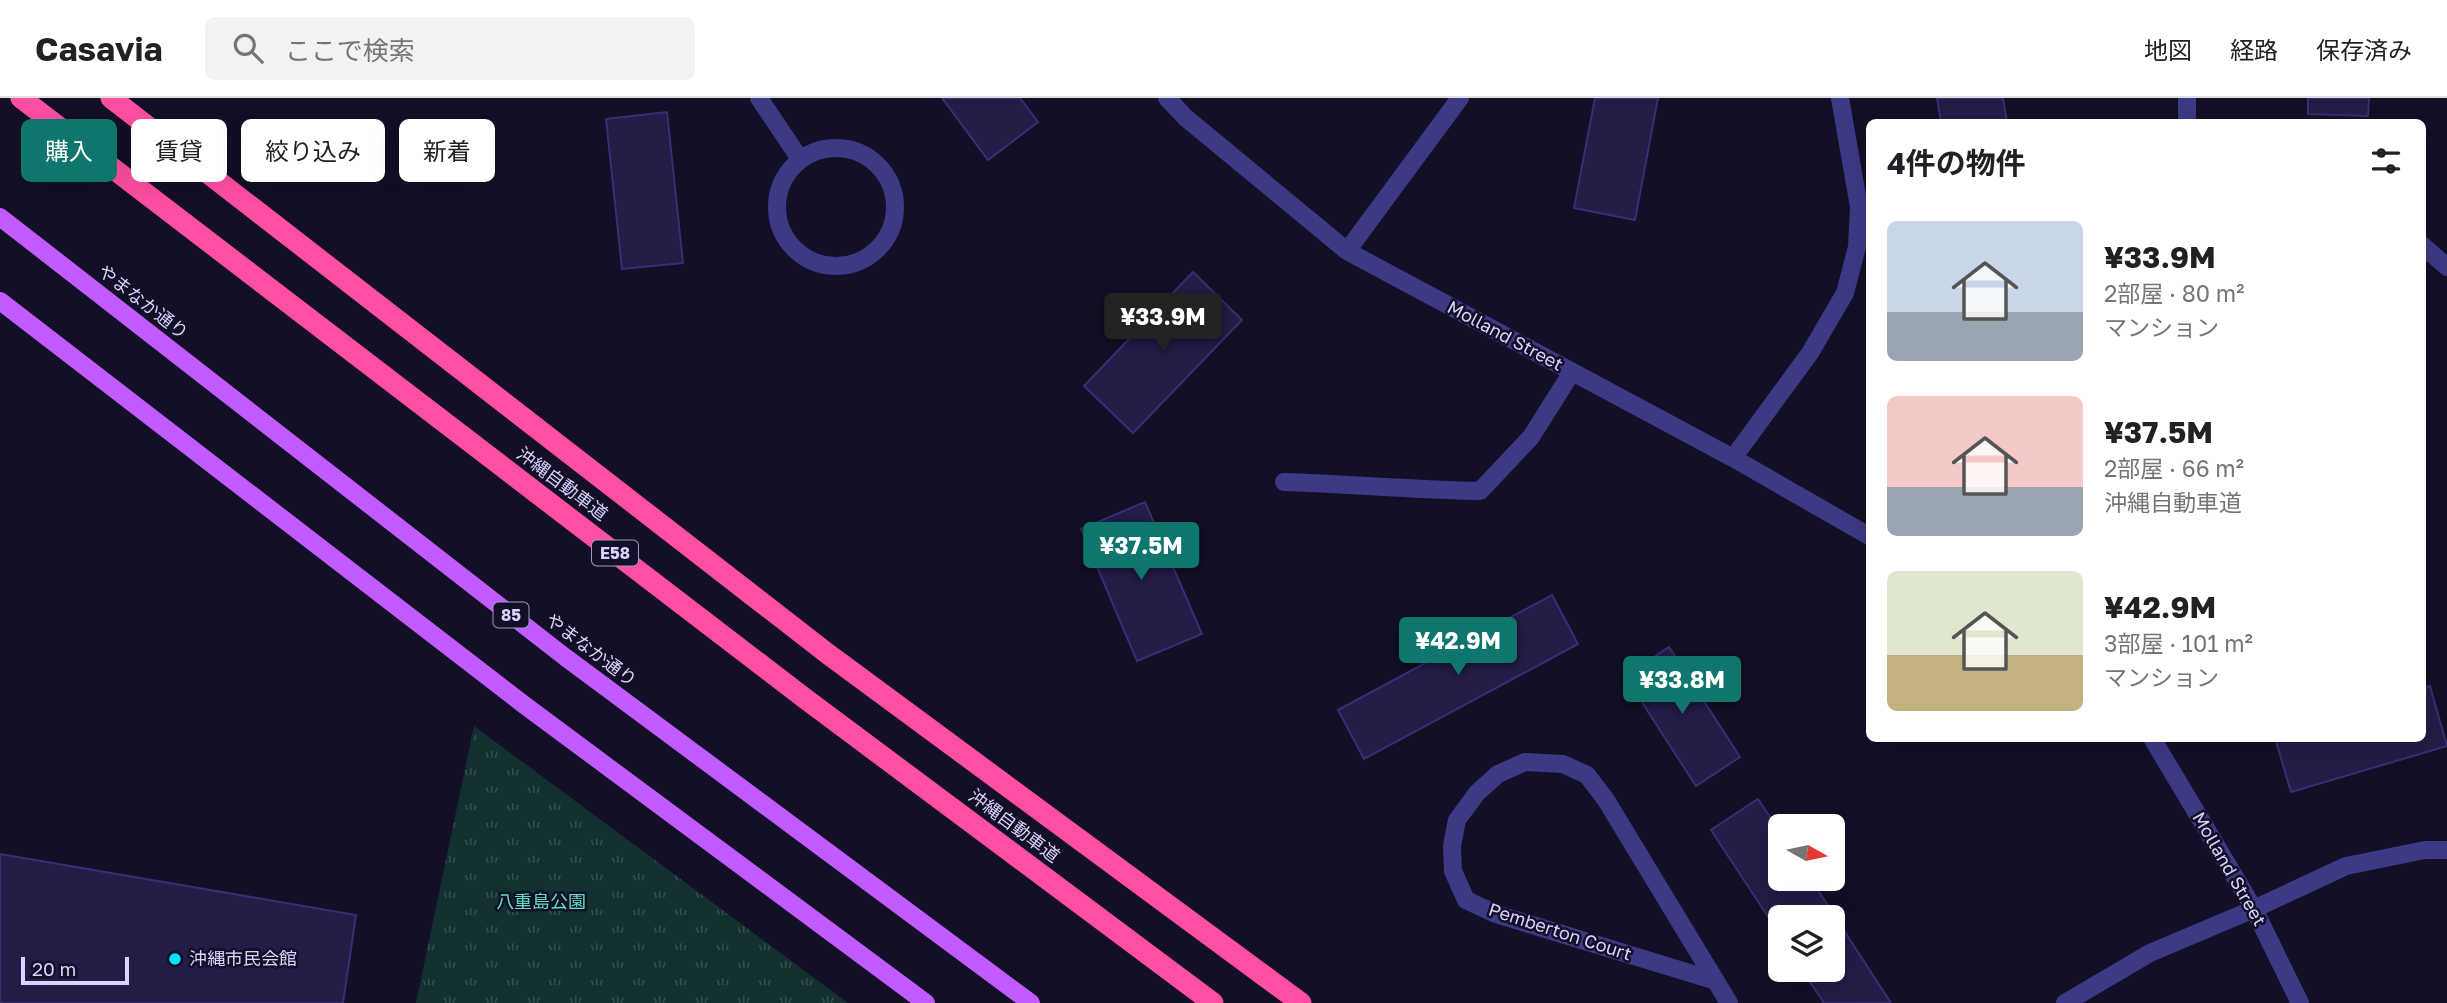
<!DOCTYPE html>
<html lang="ja">
<meta charset="utf-8">
<style>
:root{--surface:#fff;--page:#f2f2f2;--text:#202124;--muted:#757577;--line:#e0e0e0;--accent:#0f766e}
body{margin:0;font-family:"Golos Text","Noto Sans JP",sans-serif;background:var(--page);color:var(--text);height:100vh;display:flex;flex-direction:column;font-size:26px;white-space:nowrap}
*{box-sizing:border-box;margin:0}
p{font-size:23px;color:var(--muted)}
.icon{flex:none;width:38px;height:38px;fill:none;stroke:currentColor;stroke-width:2;stroke-linecap:round;stroke-linejoin:round}
.map{position:relative;flex:1;overflow:hidden}
.side{position:absolute;left:1866px;top:21px;width:560px;height:623px;display:flex;flex-direction:column;background:var(--surface);border-radius:10px;box-shadow:0 7px 28px #0002}
.side>*{flex:none}
.guide{position:absolute;left:21px;top:21px;width:665px;height:63px;display:flex;gap:14px}
.needle{width:46px;rotate:99deg}
.tools{position:absolute;left:1768px;top:716px;display:grid;gap:14px}
.tools a{display:grid;place-items:center;width:77px;height:77px;border-radius:10px;background:var(--surface);box-shadow:0 7px 28px #0002;font-size:35px}
.scale{position:absolute;left:21px;bottom:18px;width:108px;box-sizing:border-box;padding-left:7px;border:4px solid #d9d4ff;border-top:0;font-size:19px;line-height:24px;white-space:nowrap;color:#d9d4ff;-webkit-text-stroke:5px #130f26;paint-order:stroke}
.price{position:absolute;translate:-50% -60px;padding:0 16px;border-radius:7px;background:var(--accent);color:#fff;font-size:23px;line-height:46px;filter:drop-shadow(0 2px 4px #0008)}
.price::after{content:'';position:absolute;left:50%;top:42px;width:21px;height:16px;margin-left:-10px;background:inherit;clip-path:polygon(0 0,100% 0,50% 100%)}
.price.selected{background:#222;color:#fff}
ul{padding:0;list-style:none}
li{display:flex;align-items:center;gap:21px;height:175px;padding:0 21px}
li span{display:grid;place-items:center;flex:none;width:196px;height:140px;border-radius:10px;color:#555}
li>.icon{margin-inline-start:auto}
span .icon{width:84px;height:84px;fill:#fffc;stroke-width:1}
li b{font-size:30px}
h2{display:flex;justify-content:space-between;align-items:center;height:84px;padding:0 21px;font-size:30px}
.pill{padding:0 24px;border-radius:10px;background:var(--surface);box-shadow:0 7px 28px #0002;font-size:24px;line-height:63px}
.pill.selected{background:var(--accent);color:#fff}
header{display:flex;align-items:center;gap:42px;box-sizing:border-box;height:98px;padding:0 35px;background:var(--surface);border-bottom:2px solid var(--line)}
header strong{font-size:33px}
nav{display:flex;gap:38px;margin-inline-start:auto;font-size:24px}
.search{width:490px;height:63px;background:var(--page);display:flex;align-items:center;gap:18px;box-sizing:border-box;padding:0 24px;border-radius:10px;color:var(--muted);font-size:26px}
.map>svg:first-child{display:block}
</style>
<header>
<strong>Casavia</strong>
<div class="search"><svg class="icon" aria-label="search" viewBox="0 0 24 24"><circle cx="10" cy="10" r="6"/><path d="M15 15l6 6"/></svg>ここで検索</div>
<nav><a>地図</a><a>経路</a><a>保存済み</a></nav>
</header>
<div class="map">
<svg width="2447" height="905" viewBox="0 0 2447 905">
<defs>
<pattern id="grass-tufts" width="24" height="20" patternUnits="userSpaceOnUse" patternTransform="scale(1.75)"><rect width="24" height="20" fill="#12302f"/><path d="M3 7l-1-3M5 7V3M7 7l1-3M15 17l-1-3M17 17v-4M19 17l1-3" fill="none" stroke="#344d4e"/></pattern>
</defs>
<rect width="100%" height="100%" fill="#130f26"/>
<path fill="url(#grass-tufts)" d="M474,628L848,905H416Z"/>
<path fill="#241b47" stroke="#3b2d73" stroke-width="2" d="M942,0H1020L1038,24L988,62Z
M1595,0H1658L1635,122L1574,110Z
M1937,0H2003L2007,24H1941Z
M2308,0H2369L2368,18L2308,16Z
M667,14L683,165L622,171L606,21Z
M1193,174L1242,222L1133,335L1084,288Z
M1145,404L1202,536L1137,563L1081,431Z
M1552,497L1578,546L1364,661L1338,612Z
M1669,549L1740,659L1696,688L1625,578Z
M2430,588L2447,648L2291,694L2275,640H2422V590Z
M1758,701L1780,734V780H1810L1891,905H1824L1802,872H1832V819H1780V837L1711,732Z
M0,756L356,817L343,905H0Z"/>
<g fill="none" stroke-linecap="round" stroke-linejoin="round">
<path stroke="#3d3a85" stroke-width="18" d="M759,0L800,61
M1167,0L1186,20L1347,153L1733,360L1869,438
M2187,24V0
M777 109a59 59 0 1 1 118 0a59 59 0 1 1-118 0Z
M2422,147L2447,169
M1347,153L1460,0
M1733,360L1810,255L1845,195L1857,149L1859,109L1840,0
M1284,384C1350,386 1414,392 1480,393L1531,339L1572,274
M2152,640L2254,811L2300,905
M1716,883L1496,816L1466,802L1453,773L1452,748L1457,722L1477,695L1498,676L1525,664L1563,666L1587,677L1606,702L1729,905
M2065,905L2150,855L2254,811L2346,768L2425,752H2447"/>
<path stroke="#c25bff" stroke-width="18" d="M0,119L565,559L1031,905
M0,203L523,606L926,905"/>
<path stroke="#ff4fa3" stroke-width="21" d="M21,0L803,599L1213,905
M111,0L828,556L1301,905"/>
</g>
<circle fill="#00e5ff" stroke="#130f26" stroke-width="2.5" cx="175" cy="861" r="7"/>
<g text-anchor="middle" stroke-width="5" stroke-linejoin="round" paint-order="stroke">
<g fill="#130f26" stroke="#9e99be" stroke-width="2">
<rect x="592" y="442.5" width="46" height="25" rx="5"/>
<rect x="493.5" y="504.5" width="35" height="25" rx="5"/>
</g>
<g font-size="16" font-weight="bold" fill="#d9d4ff">
<text x="615" y="461">E58</text>
<text x="511" y="523">85</text>
</g>
<g font-size="18" fill="#d9d4ff" stroke="#130f26">
<text transform="translate(143 204) rotate(38)" y="6">やまなか通り</text>
<text transform="translate(1505 238) rotate(28)" y="6">Molland Street</text>
<text transform="translate(562 386) rotate(37)" y="6">沖縄自動車道</text>
<text transform="translate(591 552) rotate(37)" y="6">やまなか通り</text>
<text transform="translate(1014 728) rotate(37)" y="6">沖縄自動車道</text>
<text transform="translate(2229 771) rotate(60)" y="6">Molland Street</text>
<text transform="translate(1560 834) rotate(18)" y="6">Pemberton Court</text>
</g>
<g font-size="18" fill="#5fe0c0" stroke="#130f26">
<text x="541" y="810">八重島公園</text>
</g>
<g font-size="18" fill="#d9d4ff" stroke="#130f26" text-anchor="start">
<text x="189" y="867">沖縄市民会館</text>
</g>
</g>
</svg>
<div class="tools">
<a><svg class="needle" viewBox="-14 -14 28 28"><path d="M0-13l5 13h-10z" fill="#e53935"/><path d="M0 13l5-13h-10z" fill="#757577"/></svg></a>
<a><svg class="icon" aria-label="layers" viewBox="0 0 24 24"><path d="M12 4l9 5-9 5-9-5zM3 14l9 5 9-5"/></svg></a>
</div>
<div class="scale">20 m</div>
<b class="price selected" style="left:1163px;top:255px">¥33.9M</b>
<b class="price" style="left:1141px;top:484px">¥37.5M</b>
<b class="price" style="left:1458px;top:579px">¥42.9M</b>
<b class="price" style="left:1682px;top:618px">¥33.8M</b>
<div class="guide">
<a class="pill selected">購入</a>
<a class="pill">賃貸</a>
<a class="pill">絞り込み</a>
<a class="pill">新着</a>
</div>
<section class="side">
<h2>4件の物件<svg class="icon" aria-label="filters" viewBox="0 0 24 24"><path d="M4 7h16M4 17h16"/><circle cx="9" cy="7" r="2"/><circle cx="15" cy="17" r="2"/></svg></h2>
<ul>
<li><span style="background:linear-gradient(#c9d6e8 65%,#9aa5b1 0)"><svg class="icon" aria-label="home" viewBox="0 0 24 24"><path d="M3 11l9-7 9 7M6 9v11h12V9"/></svg></span><div><b>¥33.9M</b><p>2部屋 · 80 m²</p><p>マンション</p></div></li>
<li><span style="background:linear-gradient(#f6c9c9 65%,#9aa5b1 0)"><svg class="icon" aria-label="home" viewBox="0 0 24 24"><path d="M3 11l9-7 9 7M6 9v11h12V9"/></svg></span><div><b>¥37.5M</b><p>2部屋 · 66 m²</p><p>沖縄自動車道</p></div></li>
<li><span style="background:linear-gradient(#dfe7d0 60%,#c2b280 0)"><svg class="icon" aria-label="home" viewBox="0 0 24 24"><path d="M3 11l9-7 9 7M6 9v11h12V9"/></svg></span><div><b>¥42.9M</b><p>3部屋 · 101 m²</p><p>マンション</p></div></li>
</ul>
</section>
</div>
